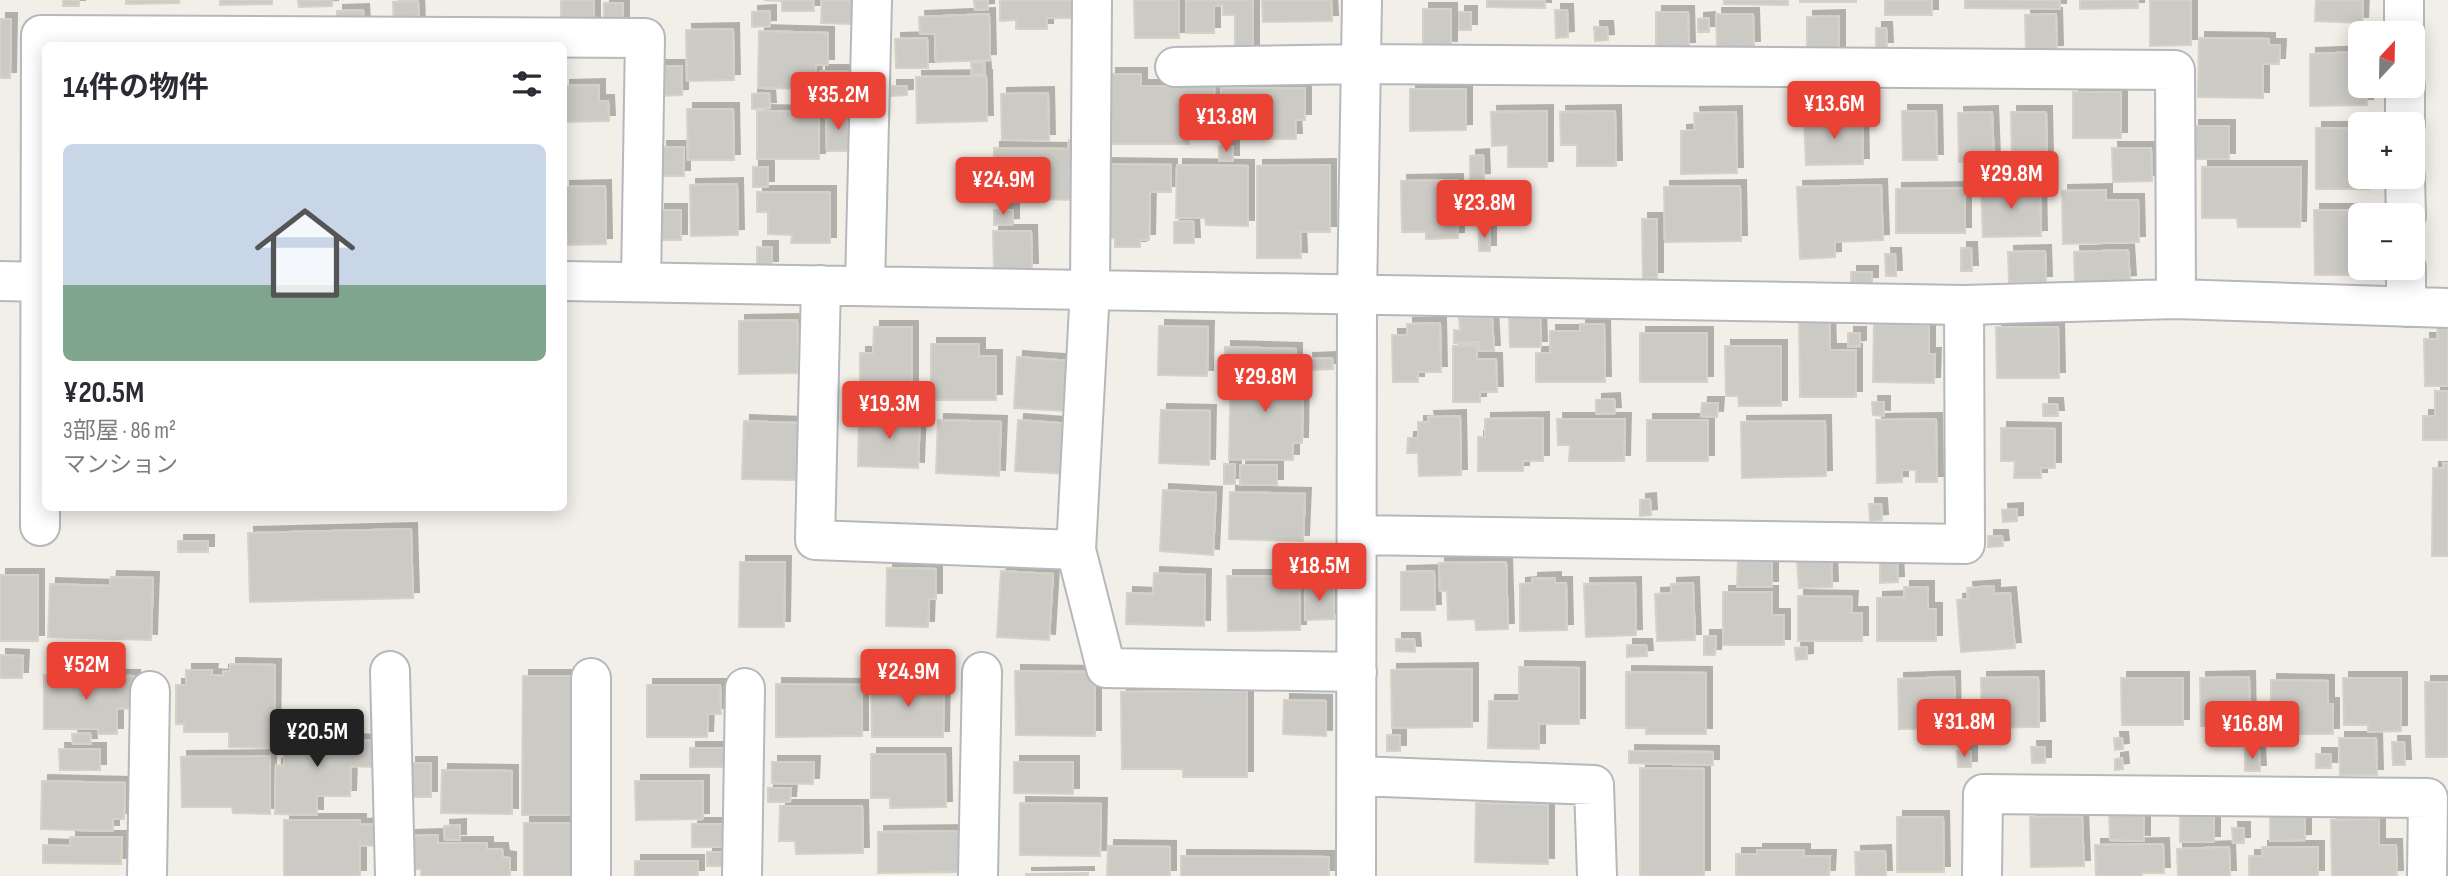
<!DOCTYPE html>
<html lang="ja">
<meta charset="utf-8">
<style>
:root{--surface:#fff;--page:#f7f7f7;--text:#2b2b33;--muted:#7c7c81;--line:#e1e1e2;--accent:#ea4335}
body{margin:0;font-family:"Sofia Sans Condensed","Noto Sans JP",sans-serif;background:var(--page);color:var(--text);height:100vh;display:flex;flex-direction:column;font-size:26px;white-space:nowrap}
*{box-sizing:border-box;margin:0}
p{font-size:23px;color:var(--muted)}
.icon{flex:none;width:38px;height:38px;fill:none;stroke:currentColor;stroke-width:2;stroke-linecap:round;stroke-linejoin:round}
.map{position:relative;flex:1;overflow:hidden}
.sheet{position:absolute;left:42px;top:42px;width:525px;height:469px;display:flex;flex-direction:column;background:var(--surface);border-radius:10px;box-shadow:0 4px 18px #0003}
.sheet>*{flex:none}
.needle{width:46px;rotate:22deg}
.buttons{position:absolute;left:2348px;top:21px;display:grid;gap:14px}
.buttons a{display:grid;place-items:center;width:77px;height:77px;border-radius:10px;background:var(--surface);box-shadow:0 4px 18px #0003;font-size:35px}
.price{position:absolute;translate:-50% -60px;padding:0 16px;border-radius:7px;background:var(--accent);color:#fff;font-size:23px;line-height:46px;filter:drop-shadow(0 2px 4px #0008)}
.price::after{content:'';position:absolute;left:50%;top:42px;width:21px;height:16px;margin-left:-10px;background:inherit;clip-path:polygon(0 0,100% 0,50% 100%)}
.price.on{background:#222;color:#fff}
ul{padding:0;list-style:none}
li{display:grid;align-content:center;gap:14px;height:371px;padding:0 21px}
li+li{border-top:2px solid var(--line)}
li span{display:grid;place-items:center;height:217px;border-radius:10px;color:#555}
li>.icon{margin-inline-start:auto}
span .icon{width:126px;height:126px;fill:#fffc;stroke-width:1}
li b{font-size:30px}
h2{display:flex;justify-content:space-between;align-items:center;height:84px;padding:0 21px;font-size:30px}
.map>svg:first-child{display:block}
</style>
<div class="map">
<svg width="2448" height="876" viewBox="0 0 2448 876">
<defs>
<filter id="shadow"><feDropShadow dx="6" dy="-6" stdDeviation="0" flood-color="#0004"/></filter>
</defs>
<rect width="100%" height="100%" fill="#f1efe8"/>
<path fill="#cccac5" stroke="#d6d1c6" stroke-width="2" filter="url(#shadow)" d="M63,0H79V6H63Z
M126,0H179V3L126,4Z
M220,0H272V4L220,5Z
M298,0H332V6L299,7Z
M561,0H594V27L561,26Z
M764,0H813L814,11H782V1Z
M822,0H852V24L821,23Z
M974,0H988V9L975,10Z
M1000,0H1081V18H1047V29H1016V20L1000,21Z
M1134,0H1179V38H1135Z
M1186,0H1253V54H1235V15H1223V5L1214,6V33H1186Z
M1262,0H1331L1332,21L1263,22Z
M1487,0H1545V8L1487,7Z
M1724,0H1788V5L1724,4Z
M1800,0H1856V2H1800Z
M1885,0H1932V15H1885Z
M1965,0H2060V9L1965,8Z
M2080,0H2138V8L2080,9Z
M2150,0H2191V45L2150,46Z
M2316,0H2363L2362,23L2315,21Z
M418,1L419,28L394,29L393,2Z
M604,3H623V32H604Z
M1423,9H1451V47L1423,46Z
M363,10L364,28H337V11Z
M1555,10H1567L1568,37L1556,38Z
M770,11V26L752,27V12Z
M1459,12H1471V30H1459Z
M1656,12H1688L1689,48L1656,49Z
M989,14L990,60L936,62L935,34H920L919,17Z
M1716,14H1753L1754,47H1717Z
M2056,14L2057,51L2026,52L2025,15Z
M1839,16V52H1807V17Z
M1709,18V32H1698V19Z
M0,19H11L10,78H0Z
M1594,27H1607L1608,40L1595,41Z
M1876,28H1886L1887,48H1876Z
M733,29L734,80L687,81L686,30Z
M759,31L828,33V65H816L815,89L758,88Z
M927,38L928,68H896L895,39Z
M2199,38L2269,39V45H2280L2279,64H2263V98L2198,97Z
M2361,52V86H2366L2367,105L2310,106V54Z
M984,62L985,74L972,75L971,63Z
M660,66H682V95L660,96Z
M820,71H850V107L820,106Z
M1110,74H1141V86H1214L1215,131H1189V144H1109Z
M986,76L987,121L917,123L916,77Z
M599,85V101H608L609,121L564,122V86Z
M891,86H907V95L891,96Z
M1221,88H1305V120H1295L1296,139H1221Z
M1410,89H1466V130L1410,131Z
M2073,92H2121V138H2073Z
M769,93L770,108L752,109V94Z
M1048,93L1049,140H1002L1001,94Z
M687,109H733L734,160H688Z
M757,111L819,112V159H757Z
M1547,111V167H1508V145L1492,146L1491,112Z
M1615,111L1616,166H1577V145H1561L1560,112Z
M1902,111H1936L1937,160H1903Z
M1736,112L1737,173L1681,174V131L1695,130L1694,113Z
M1992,112L1994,161L1959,162L1958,113Z
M2011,112H2046L2047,161L2012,162Z
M826,113H849L850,151H827Z
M1862,118L1863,164L1806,165L1804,119Z
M2193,126H2229V159H2193Z
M2316,128H2361V177H2369V189H2316Z
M1069,140H1082V200L1025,199L1024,183H1019V195H993L994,148L1068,149Z
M1219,146H1233V161H1219Z
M661,147H684V176H662Z
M2112,148H2151L2152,181L2113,182Z
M1483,155L1484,179L1470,180V156Z
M1103,164L1171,165V192H1150L1149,240H1140V247H1115V238H1103Z
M1177,165L1248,166V226L1206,225L1205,218H1176Z
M1330,165V232H1300L1301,258H1257V166Z
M753,167H768V187H753Z
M2202,167H2301L2300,227H2238L2237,218H2202Z
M1457,180L1458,238L1426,239V232H1402L1401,181Z
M737,184L738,235L691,236L690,185Z
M1881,185L1883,240L1835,242V257L1800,259L1797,187Z
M2040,185L2041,236L1983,237L1981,187Z
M605,186L606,244L567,245L566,227H564V187Z
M1740,186L1741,241L1665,242L1664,187Z
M1965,188V233H1896V189Z
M2106,190V200H2138L2139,242L2063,244L2062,191Z
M757,192H830V243H791L792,235L768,234V212H757Z
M659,210H681V240H659Z
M994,210H1013V224L994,225Z
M2314,210H2372V215H2361V268H2372V275H2315Z
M1642,219H1657V278H1643Z
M1193,221L1194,243H1174V222Z
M1479,228H1490V251H1479Z
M993,231H1031L1032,269L994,270Z
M757,247H772V267H757Z
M1961,248H1971L1972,271H1961Z
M2128,250L2130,281L2075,284L2074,252Z
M2045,251L2046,282L2009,283L2008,252Z
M1885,254H1895L1896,276H1886Z
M1851,272H1872V283H1851Z
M1509,316H1540L1541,347H1510Z
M1492,317L1494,351H1479V342L1454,343V330L1460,331L1459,318Z
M1799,318H1829L1830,350H1856V397H1800Z
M797,320L798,373L739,374V321Z
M1440,323L1441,372H1418V382H1393L1392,335H1407V324Z
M1580,324H1604L1605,382H1536V353H1550V331H1580Z
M1874,324L1929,325V354H1935L1934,383L1873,382Z
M2437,324H2448V386H2425L2424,339H2438Z
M1159,326L1208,327L1207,376L1158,375Z
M874,327H912V391H860V353H873Z
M1996,327H2058L2059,378H1997Z
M1640,333H1707V382H1640Z
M1848,333H1860V346L1848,347Z
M931,344H979V356H996V400H931Z
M1477,345V359H1496L1497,392H1480V402H1453V346Z
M1725,346H1781V406H1739L1738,396H1726Z
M1225,347L1296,349V363L1225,361Z
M1017,357L1071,361L1067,411L1014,408Z
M1332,358L1333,369L1308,370L1307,359Z
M1231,368L1296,370V385H1303L1302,443H1293V460L1229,459Z
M2435,391H2448V440H2423V416H2435Z
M1614,399L1615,413L1596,414V400Z
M1872,402H1884V416L1873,415Z
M1702,403H1718L1717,417L1701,416Z
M2043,404H2057L2058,416H2043Z
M1161,410L1210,411L1209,465L1159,463Z
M859,414L920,416L918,468L858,466Z
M1460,416L1461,475L1419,476L1418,453H1407L1408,438H1418V422H1429L1428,417Z
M1543,418V461H1523V471H1478V437H1485V419Z
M1557,419H1625L1624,461H1569L1570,445H1558Z
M1936,419L1937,482H1916V470H1902V482L1877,483L1876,420Z
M938,420L1001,422L999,476L936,473Z
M1018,420L1072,424L1069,474L1015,471Z
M1647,420H1708V461H1647Z
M744,421L798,423L796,480L742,479Z
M1825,421L1826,476L1742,478L1741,422Z
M2001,428L2055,429V468H2041V478H2014L2015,461H2001Z
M2443,463H2448V556H2432L2433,468H2444Z
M1224,464H1235V484H1224Z
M1240,465H1277V485H1240Z
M1163,490L1216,493L1213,555L1160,551Z
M1230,492L1305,494L1303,541L1229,539Z
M1650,499L1651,515L1640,516V500Z
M1869,504H1881L1882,520L1870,521Z
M2017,509V521L2003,522L2002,510Z
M411,529L413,598L250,602L248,533Z
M1988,536H2002L2003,546L1988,547Z
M178,541H208V552H178Z
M1738,557L1772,558V587H1737Z
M1880,558H1897L1898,582L1880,583Z
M1831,559L1832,587L1799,588L1797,560Z
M740,562H785L784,627H739Z
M1506,562L1508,629L1476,630L1475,619L1448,620L1447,591H1440L1439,563Z
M887,568L936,569V599H929L928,627L886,626Z
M1001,571L1053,574L1049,640L997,637Z
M1434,571L1435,610H1401V572Z
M1154,573L1205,575L1204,626L1126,624L1127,593L1153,594Z
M0,575H38V641H0Z
M1227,576H1299L1300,630L1228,631Z
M111,577L153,578L151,640L48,637L50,584L110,586Z
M1555,578V583H1566L1567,630L1520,631V584L1532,583V579Z
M1635,583L1636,635L1586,637L1584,584Z
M1693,583L1695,640L1657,641L1655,594L1671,593V584Z
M1305,586H1334V619L1305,620Z
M1994,586V594L2010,593L2015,648L1961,652L1957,600L1968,599L1967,588Z
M1904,587H1928V609H1936V641H1877V598L1904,597Z
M1723,592H1772V615H1784V645H1723Z
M1798,596L1852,597L1851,613H1862V641H1798Z
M1704,636H1716L1715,655H1704Z
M1396,639H1414L1415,652L1396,651Z
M1627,645H1646L1647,656L1627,657Z
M1807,647V659L1796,660L1795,648Z
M0,655L23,656L22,678H0Z
M230,664L275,665L274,748L229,747V732H184V724H176V685H186V670H212L211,675L223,676V671H230Z
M1519,667L1579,668V724H1539V749L1488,748L1489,701H1519Z
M1472,669V727L1392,728L1391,670Z
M1015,671L1095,672V736L1016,735Z
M1626,672L1706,673V734H1646V728H1626Z
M44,675L134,676V709L117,708V734H98V729H44Z
M523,676H578L576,815H522Z
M1954,677L1955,728L1899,729L1898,679Z
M2038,677L2039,727L1982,728L1981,678Z
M2249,677L2250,725L2201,726L2200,678Z
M2121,678H2183V725H2122Z
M2343,678H2401V731L2368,732V725H2344Z
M2271,680L2328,681V704H2333V734H2271Z
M871,682H944L943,737H872Z
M2425,682H2448V757H2426Z
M776,684L862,685V736L776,737Z
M647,685H720L721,714H708L707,737H647Z
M1247,691V777H1183V769H1122L1121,692Z
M1284,700L1326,701V736L1283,734Z
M284,731L348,733V740L373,741L372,767L351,766L350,796H317V815L275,814L276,765L284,766Z
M90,733L91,744H73L72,734Z
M1387,735H1400V751H1387Z
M2114,738H2122L2123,749L2115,750Z
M2339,738H2376L2377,775H2340Z
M2392,742H2404L2405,765H2393Z
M2031,747H2045V763H2032Z
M690,748H727V767H690Z
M59,749H100V770H60Z
M2245,750H2259L2260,771H2245Z
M1629,751L1713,752V765L1629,763Z
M1957,751H1971V767H1958Z
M871,754H945L946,807L890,808V798H871Z
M2316,754H2331V768H2316Z
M270,756V814L233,813L232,807H182L181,757Z
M2122,758L2123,769L2115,770V759Z
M772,762H814L813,784L772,783Z
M1014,762H1073V794L1014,793Z
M410,763H431V797H411Z
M1640,768L1704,769V876H1640Z
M442,770L512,771V814L441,813Z
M42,781L125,783L124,819H113V831L41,829Z
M635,781H703V819L636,820Z
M768,788H791L790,802H768Z
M1020,803L1101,804L1100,856L1020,855Z
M1476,803L1548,805V864L1475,862Z
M780,806H862L863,853L796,854L795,841H779Z
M2305,812V840L2270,841V813Z
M2109,813H2144V841L2110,840Z
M2180,814L2214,815V842H2180Z
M2082,816L2084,866L2031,867L2030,817Z
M1897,817H1943L1944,872H1897Z
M2379,819V845H2396L2397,876H2332L2331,820Z
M284,820H360V825L374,824V846L360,845V876H284Z
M524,823H580V876H524Z
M692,824H729V847H692Z
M460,825V840H445L444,826Z
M2232,828H2244V843H2233Z
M963,831L964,872L878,873V832Z
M438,835V843H487V849H502L503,857L510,858V876H421V869H409V836Z
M70,837H122L121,864L43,863V845L70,846Z
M2163,844L2164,873H2142V876H2096L2095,845Z
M1108,846L1170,847V876H1107Z
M2229,847L2230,876H2178L2177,849Z
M2262,847H2318V876H2249V856H2262Z
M1757,850H1804V856H1830L1829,876H1736V854H1757Z
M1885,851L1886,876H1856L1855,852Z
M707,852H724V866H707Z
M1181,856L1329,857V876H1181Z
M635,861H698V876H635Z
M1088,873V876H1026V874Z"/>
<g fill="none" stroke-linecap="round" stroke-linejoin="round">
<g stroke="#b5b8bc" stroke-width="42">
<path id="minor" d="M2404,0V33
M1175,67L1362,64L2175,70L2176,299
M2405,86V124
M2405,177L2406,215
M2406,268V307
M0,281L46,282
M564,281L1964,305L2176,299L2448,308
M821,285L815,540L1076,550L1090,289L1092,0
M865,285L872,0
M40,526L41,35L645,38L641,282
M1357,535L1965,544L1964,305
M1076,550L1106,668L1357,672
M390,671L395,876
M591,678V876
M1357,776L1594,785L1597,876
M147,876L150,691
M742,876L745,688
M978,876L982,672
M1356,876L1357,296L1362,0
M1982,876L1983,794L2428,798L2427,876"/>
</g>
<use href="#minor" stroke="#fff" stroke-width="38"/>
</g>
</svg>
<div class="buttons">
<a><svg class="needle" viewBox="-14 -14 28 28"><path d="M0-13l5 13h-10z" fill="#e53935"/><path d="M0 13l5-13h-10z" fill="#7c7c81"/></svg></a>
<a>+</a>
<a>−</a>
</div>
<b class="price" style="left:838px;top:132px">¥35.2M</b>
<b class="price" style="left:1834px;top:141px">¥13.6M</b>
<b class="price" style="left:1226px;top:154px">¥13.8M</b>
<b class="price" style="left:2011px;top:211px">¥29.8M</b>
<b class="price" style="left:1003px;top:217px">¥24.9M</b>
<b class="price" style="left:1484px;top:240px">¥23.8M</b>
<b class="price" style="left:1265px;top:414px">¥29.8M</b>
<b class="price" style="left:889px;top:441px">¥19.3M</b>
<b class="price" style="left:1319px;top:603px">¥18.5M</b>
<b class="price" style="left:86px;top:702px">¥52M</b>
<b class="price" style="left:908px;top:709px">¥24.9M</b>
<b class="price" style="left:1964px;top:759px">¥31.8M</b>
<b class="price" style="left:2252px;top:761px">¥16.8M</b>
<b class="price on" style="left:317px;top:769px">¥20.5M</b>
<section class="sheet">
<h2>14件の物件<svg class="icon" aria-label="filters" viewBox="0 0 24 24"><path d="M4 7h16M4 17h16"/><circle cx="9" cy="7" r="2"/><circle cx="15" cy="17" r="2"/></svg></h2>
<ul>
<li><span style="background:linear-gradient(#c9d6e8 65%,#7fa58c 0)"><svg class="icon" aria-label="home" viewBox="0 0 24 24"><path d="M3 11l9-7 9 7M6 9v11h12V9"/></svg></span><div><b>¥20.5M</b><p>3部屋 · 86 m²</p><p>マンション</p></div></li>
</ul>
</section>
</div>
